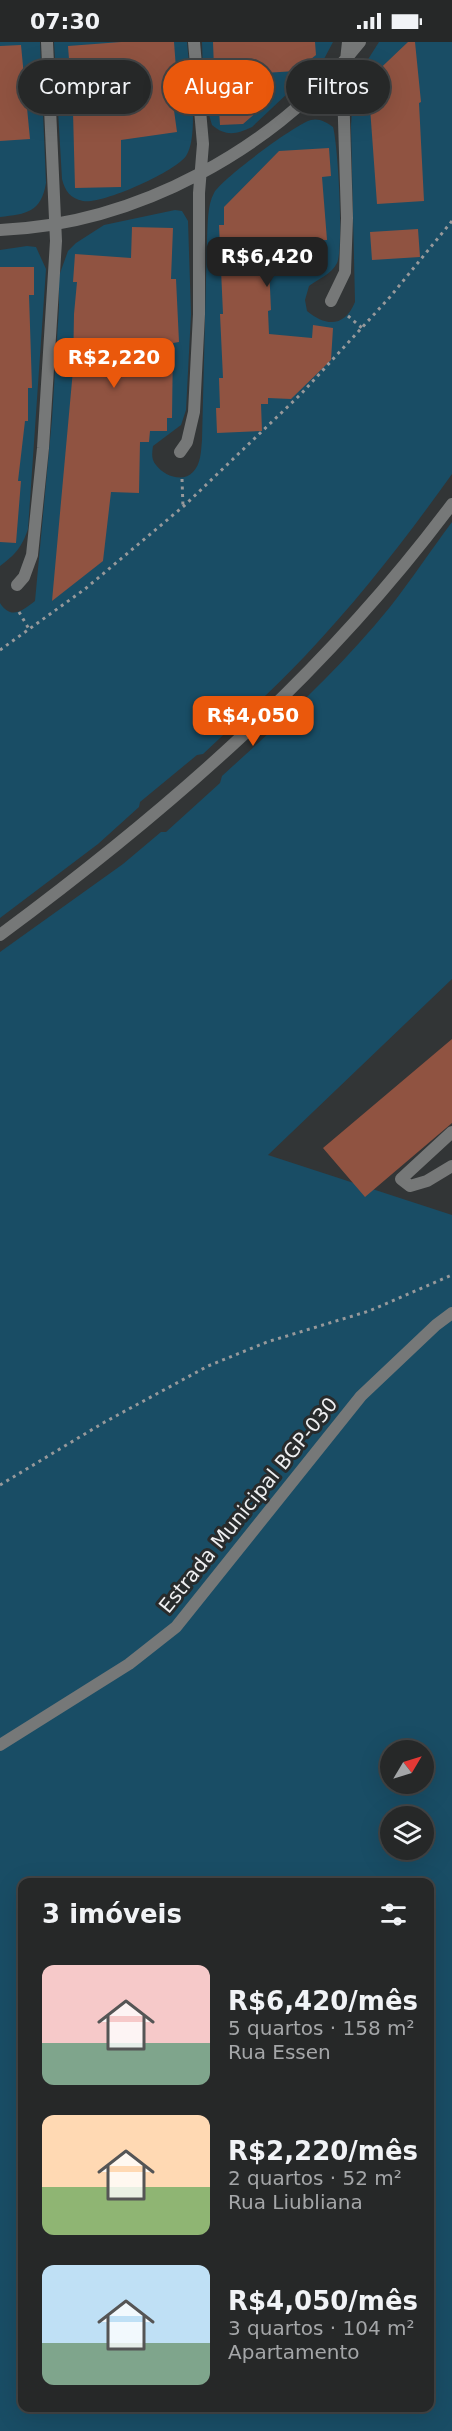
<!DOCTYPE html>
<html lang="pt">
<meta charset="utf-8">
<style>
:root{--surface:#262828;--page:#323434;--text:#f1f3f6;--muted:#a4a6a8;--line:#424445;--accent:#ea580c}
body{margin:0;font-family:"DejaVu Sans",sans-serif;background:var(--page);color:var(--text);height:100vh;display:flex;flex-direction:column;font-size:22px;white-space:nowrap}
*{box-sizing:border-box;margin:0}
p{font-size:20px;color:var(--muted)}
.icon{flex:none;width:33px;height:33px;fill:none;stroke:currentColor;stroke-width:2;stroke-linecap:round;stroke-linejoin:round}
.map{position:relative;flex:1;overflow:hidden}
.details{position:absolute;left:18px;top:1836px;width:416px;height:534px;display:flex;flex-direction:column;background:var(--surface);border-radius:12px;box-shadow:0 6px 24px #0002,0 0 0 2px var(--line)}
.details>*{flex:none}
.hud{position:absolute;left:18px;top:18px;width:417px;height:54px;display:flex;gap:12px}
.needle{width:39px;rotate:52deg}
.controls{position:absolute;left:380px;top:1698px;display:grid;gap:12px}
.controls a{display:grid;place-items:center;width:54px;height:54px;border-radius:50%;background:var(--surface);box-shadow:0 6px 24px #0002,0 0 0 2px var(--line);font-size:30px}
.price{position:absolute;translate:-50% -51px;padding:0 14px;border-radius:12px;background:var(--accent);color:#fff;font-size:20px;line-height:39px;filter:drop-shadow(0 2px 3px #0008)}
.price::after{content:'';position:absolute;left:50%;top:36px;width:18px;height:14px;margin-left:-9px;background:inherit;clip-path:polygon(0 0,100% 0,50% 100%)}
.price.current{background:#222;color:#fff}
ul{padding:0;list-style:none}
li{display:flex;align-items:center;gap:18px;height:150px;padding:0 24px}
li span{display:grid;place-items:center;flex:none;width:168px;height:120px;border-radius:12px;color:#555}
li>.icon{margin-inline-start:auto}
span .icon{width:72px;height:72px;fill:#fffc;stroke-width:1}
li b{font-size:26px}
h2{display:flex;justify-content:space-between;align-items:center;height:72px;padding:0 24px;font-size:26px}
.tag{padding:0 21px;border-radius:27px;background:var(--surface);box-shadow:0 6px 24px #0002,0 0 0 2px var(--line);font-size:21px;line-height:54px}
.tag.current{background:var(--accent);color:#fff}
.status{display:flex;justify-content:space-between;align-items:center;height:42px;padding:0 30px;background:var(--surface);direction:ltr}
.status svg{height:16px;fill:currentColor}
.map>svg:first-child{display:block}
</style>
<div class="status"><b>07:30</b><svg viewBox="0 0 49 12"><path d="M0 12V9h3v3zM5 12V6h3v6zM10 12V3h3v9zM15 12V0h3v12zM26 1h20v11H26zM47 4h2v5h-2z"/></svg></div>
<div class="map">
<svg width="452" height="2389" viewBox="0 0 452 2389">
<rect width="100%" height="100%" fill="#323536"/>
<path fill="#194d65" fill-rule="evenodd" d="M0,0H40L46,141C41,170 27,172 0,175Z
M54,0H187C189,26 200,93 186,114C175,130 101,163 83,159C70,156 65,149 62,137Z
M202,0H333L324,17L252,85C237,92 226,95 212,83C203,56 203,28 202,0Z
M379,0H452V432C407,495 359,557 305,614C273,648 237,680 203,712L197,713L140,760L139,765L98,802L0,876V561C11,578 22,569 35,559L52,377L59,265V234L68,209L76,201L104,183L175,168L182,169L188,179L191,272L186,368L181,383L153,404C152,411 151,417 156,423C164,434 183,441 193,430C201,422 201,409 202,398L207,197C208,182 207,164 214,151C220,138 297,81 311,78C319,76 326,80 333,85C338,102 344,206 337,221C332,232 318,237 309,244L305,258L307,269C326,285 345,285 355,260L351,84L353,51L360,30Z
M27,204L36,205L46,227L28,487C22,505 15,513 0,524V208Z
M452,480V937L268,1113L452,1173V2389H0V910L123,822L161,790H166L220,741L222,734C280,681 340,627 390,565C412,537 431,508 452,480ZM390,1708H423V1742H390ZM390,1774H423V1808H390ZM22,1840H429V2366H22Z"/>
<path fill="#905341" d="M121,0H174L178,53L172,54L177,90L121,98V145L75,146L73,70L68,4Z
M213,0H315L316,13L296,29L264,31L266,62L243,82L220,83L218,53H215Z
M408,0H415L421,60L419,61L424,159L377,162L368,38Z
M21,3L30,97L0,99V4Z
M329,106L331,134L322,135L327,198L268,202L271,268L268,269L269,292L312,296L313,283L333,286L331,318L291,357L268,356V362H261L262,389L217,391L216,366H220L219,336H223L220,272H223L219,183H224V165L279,109Z
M132,185L173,186L171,237H176L179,300L173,301L172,376H167V389H150L149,400H140L139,451L111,450L103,519L52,559L73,328L74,272L77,240H73L75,212L131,216Z
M418,187L420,215L372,218L370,190Z
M0,225H34V253H29L32,346H28V379H25L18,439H21L16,501L0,500Z
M452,997V1081L365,1155L323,1106Z"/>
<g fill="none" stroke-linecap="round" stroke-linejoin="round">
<path stroke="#97999b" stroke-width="3" stroke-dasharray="3 4.5" stroke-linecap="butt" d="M348,274L362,286
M182,437L183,465
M19,570L29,587
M0,608L85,547L185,463L301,352L390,255L452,179
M0,1443L103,1381L208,1324L267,1300L369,1269L452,1233"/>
<path stroke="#767878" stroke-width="12" d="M0,188C138,182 274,107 360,0
M331,259L345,230L347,176L343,46L348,0
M180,410L187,400L194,370L199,272V151L203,102L194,0
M17,543L24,535L32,513L43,406L56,199L47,0
M452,1090L401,1137L410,1144L427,1139L452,1124"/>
<path stroke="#767878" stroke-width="12" d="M0,893C170,767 325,632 452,462
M0,1703L129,1622L176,1585L361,1354L436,1283L452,1271"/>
</g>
<g text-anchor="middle" stroke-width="6" stroke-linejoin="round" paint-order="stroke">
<g font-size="20" fill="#eeeff1" stroke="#282b2c">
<text transform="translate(248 1463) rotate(-51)" y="7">Estrada Municipal BGP-030</text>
</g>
</g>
</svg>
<div class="controls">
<a><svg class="needle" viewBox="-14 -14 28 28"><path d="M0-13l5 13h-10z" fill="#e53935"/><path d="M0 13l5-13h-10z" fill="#a4a6a8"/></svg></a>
<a><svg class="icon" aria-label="layers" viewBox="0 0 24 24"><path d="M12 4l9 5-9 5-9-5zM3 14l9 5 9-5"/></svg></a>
</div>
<b class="price current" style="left:267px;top:246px">R$6,420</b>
<b class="price" style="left:114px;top:347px">R$2,220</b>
<b class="price" style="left:253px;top:705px">R$4,050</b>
<div class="hud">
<a class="tag">Comprar</a>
<a class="tag current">Alugar</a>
<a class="tag">Filtros</a>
</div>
<section class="details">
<h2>3 imóveis<svg class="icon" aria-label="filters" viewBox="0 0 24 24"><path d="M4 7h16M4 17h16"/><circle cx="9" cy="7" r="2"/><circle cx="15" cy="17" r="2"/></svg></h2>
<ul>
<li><span style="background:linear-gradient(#f6c9c9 65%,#7fa58c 0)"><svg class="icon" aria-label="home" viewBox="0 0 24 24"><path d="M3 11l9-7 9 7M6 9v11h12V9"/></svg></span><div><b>R$6,420/mês</b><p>5 quartos · 158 m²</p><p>Rua Essen</p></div></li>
<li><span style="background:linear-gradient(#ffd9b3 60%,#8fb573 0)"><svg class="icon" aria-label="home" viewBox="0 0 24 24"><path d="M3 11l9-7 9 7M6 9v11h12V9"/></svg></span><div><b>R$2,220/mês</b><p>2 quartos · 52 m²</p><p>Rua Liubliana</p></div></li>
<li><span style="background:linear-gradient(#bfe0f5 65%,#7fa58c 0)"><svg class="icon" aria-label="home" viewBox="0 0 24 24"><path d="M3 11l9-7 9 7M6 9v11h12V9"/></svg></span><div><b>R$4,050/mês</b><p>3 quartos · 104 m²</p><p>Apartamento</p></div></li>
</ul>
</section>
</div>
